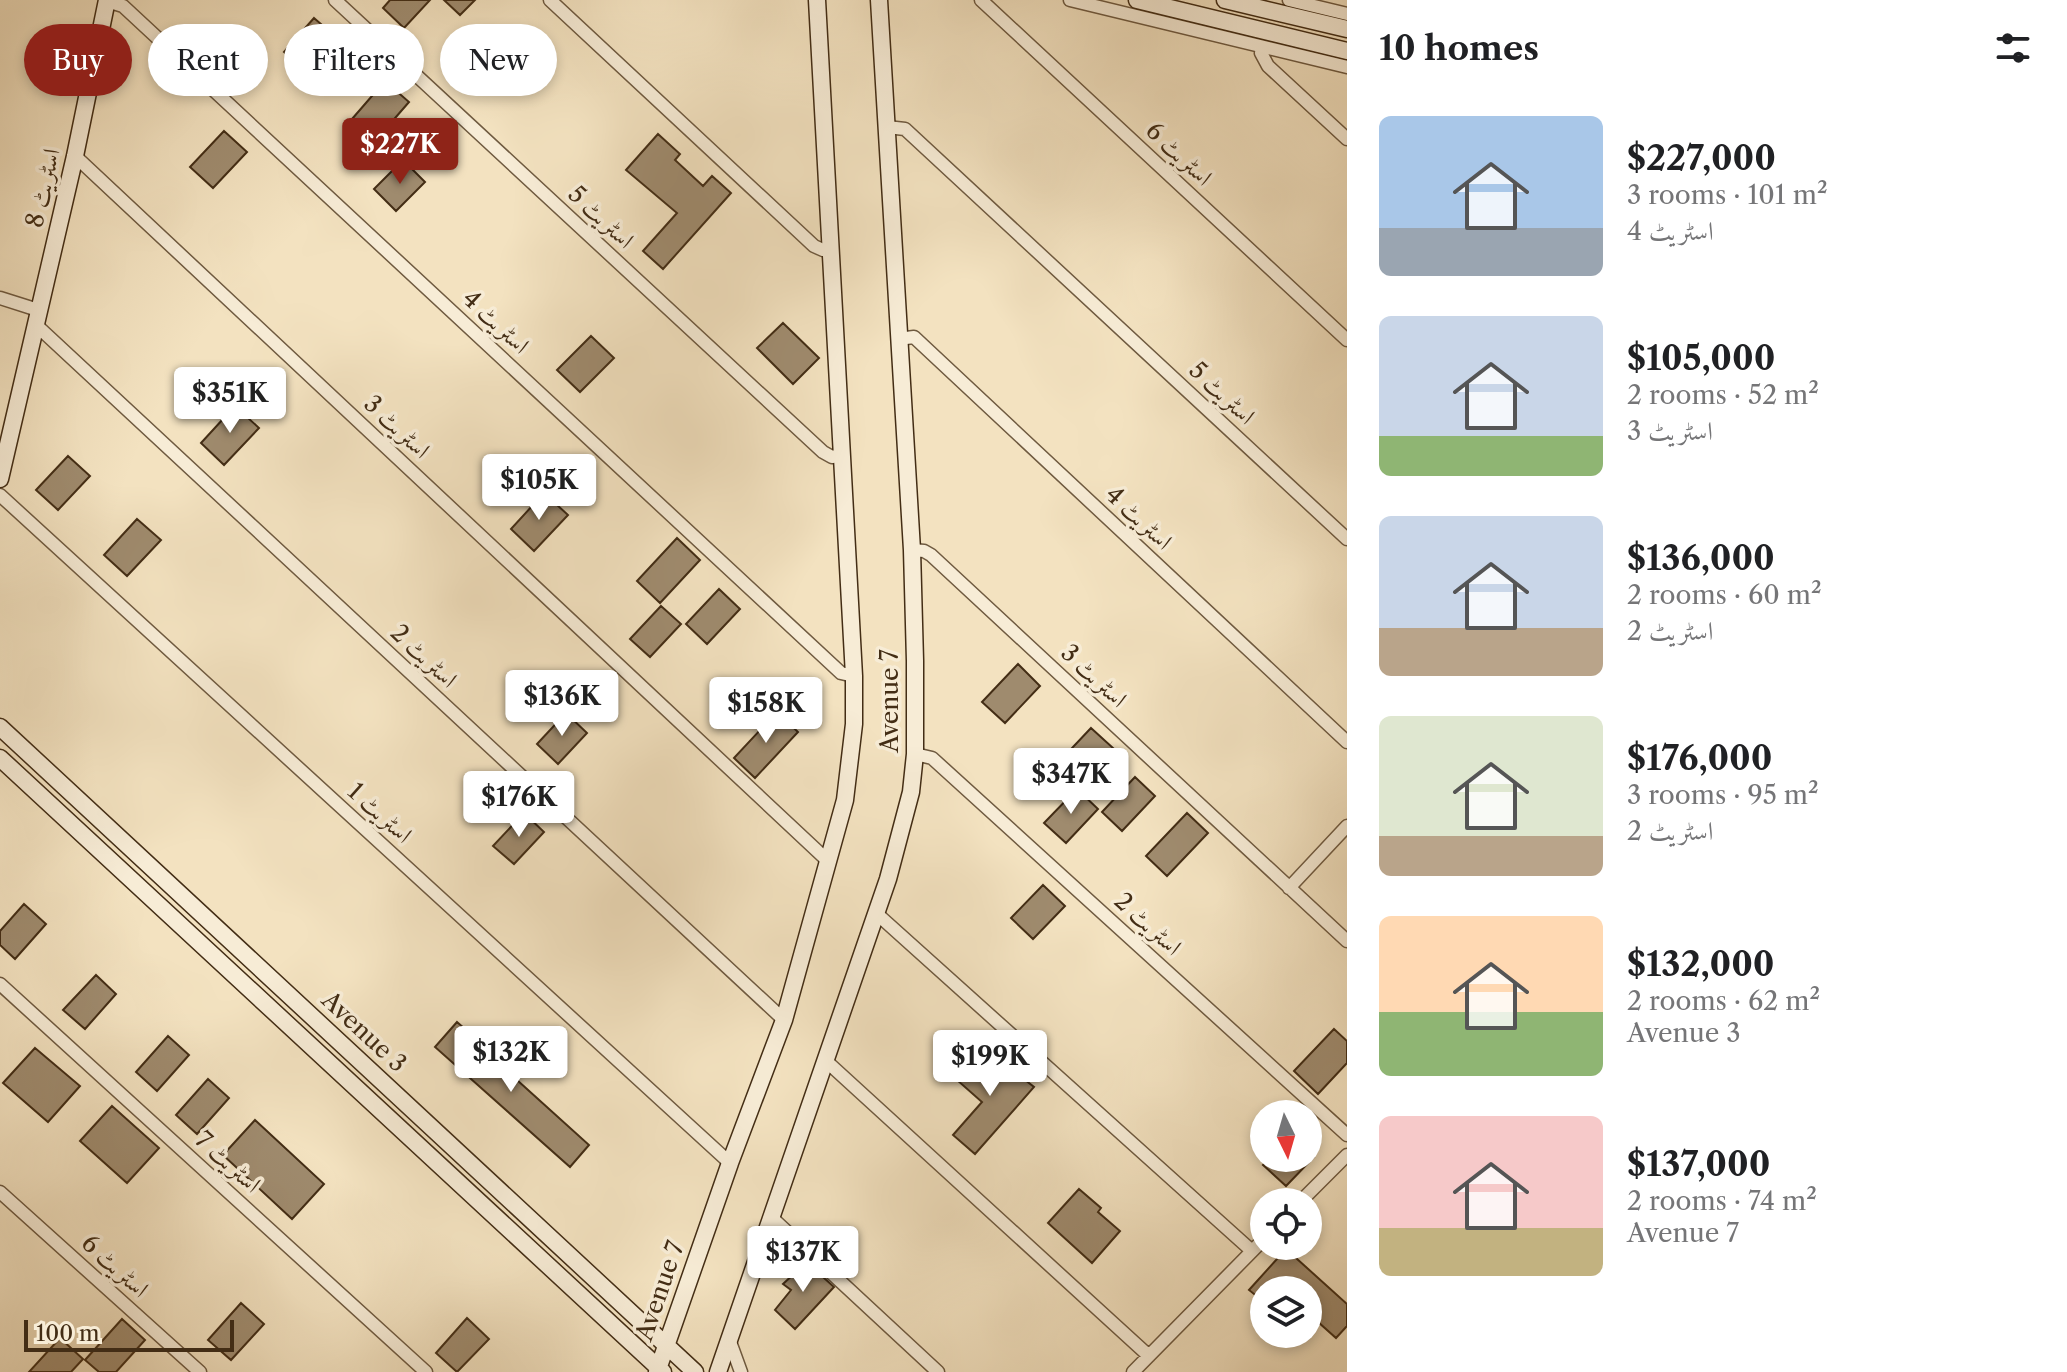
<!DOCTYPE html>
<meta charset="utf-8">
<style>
:root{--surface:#fff;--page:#f6f6f6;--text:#202124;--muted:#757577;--accent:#8f2418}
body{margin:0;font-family:"Libre Caslon Text",Amiri,serif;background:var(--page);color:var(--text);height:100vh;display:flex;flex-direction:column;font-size:30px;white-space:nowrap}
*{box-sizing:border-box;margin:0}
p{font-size:26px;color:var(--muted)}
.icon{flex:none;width:44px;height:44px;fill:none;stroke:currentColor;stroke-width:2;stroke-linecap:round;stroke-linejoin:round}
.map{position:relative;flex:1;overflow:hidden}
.side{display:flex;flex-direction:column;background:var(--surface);width:720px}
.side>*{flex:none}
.banner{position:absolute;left:24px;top:24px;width:760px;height:72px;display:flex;gap:16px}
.needle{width:52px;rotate:175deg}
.fabs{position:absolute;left:1250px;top:1100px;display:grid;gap:16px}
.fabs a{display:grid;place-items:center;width:72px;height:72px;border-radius:50%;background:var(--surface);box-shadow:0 4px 12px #0003;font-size:40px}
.scale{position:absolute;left:24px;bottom:20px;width:210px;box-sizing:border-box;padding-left:8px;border:4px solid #432d15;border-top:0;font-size:22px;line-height:28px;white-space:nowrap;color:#432d15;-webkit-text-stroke:6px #f7ecd6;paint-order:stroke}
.price{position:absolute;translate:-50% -68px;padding:0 18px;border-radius:8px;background:#fff;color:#222;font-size:26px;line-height:52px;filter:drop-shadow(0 2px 4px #0008)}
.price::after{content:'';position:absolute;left:50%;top:48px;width:24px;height:18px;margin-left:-12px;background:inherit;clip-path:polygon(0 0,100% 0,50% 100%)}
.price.selected{background:var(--accent);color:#fff}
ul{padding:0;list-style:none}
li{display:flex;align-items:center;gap:24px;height:200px;padding:0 32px}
li span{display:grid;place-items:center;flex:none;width:224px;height:160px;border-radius:12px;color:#555}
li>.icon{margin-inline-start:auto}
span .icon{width:96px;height:96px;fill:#fffc;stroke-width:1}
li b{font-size:34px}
h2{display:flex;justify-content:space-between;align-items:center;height:96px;padding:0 32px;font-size:34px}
.tag{padding:0 28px;border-radius:36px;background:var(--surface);box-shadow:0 4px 12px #0003;font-size:28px;line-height:72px}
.tag.selected{background:var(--accent);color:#fff}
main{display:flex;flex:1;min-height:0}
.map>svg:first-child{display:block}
</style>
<main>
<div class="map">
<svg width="1347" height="1372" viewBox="0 0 1347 1372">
<rect width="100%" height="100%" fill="#f3e2c0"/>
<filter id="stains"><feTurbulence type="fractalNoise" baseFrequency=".0025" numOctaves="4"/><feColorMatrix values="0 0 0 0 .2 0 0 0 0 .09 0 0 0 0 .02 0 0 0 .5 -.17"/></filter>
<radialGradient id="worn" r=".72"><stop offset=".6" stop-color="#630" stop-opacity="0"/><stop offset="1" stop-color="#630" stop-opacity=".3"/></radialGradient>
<path fill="#9f8b6e" stroke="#432d15" stroke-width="2" d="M390,0H430L404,28L383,8Z
M444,0H475L460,15Z
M314,18L337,38L307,73L284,52Z
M385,81L409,102L376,140L352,119Z
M224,131L247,152L213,188L190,167Z
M658,134L680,154L675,160L703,186L712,176L731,193L663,269L643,251L677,213L626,170Z
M403,160L425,182L396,211L374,189Z
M783,323L819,358L793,384L757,348Z
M591,336L614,358L580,392L557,370Z
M235,406L259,428L224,465L201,443Z
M68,456L90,476L58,510L36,490Z
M544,493L568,515L534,551L511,529Z
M137,519L161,540L127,576L104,555Z
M677,538L700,560L660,603L637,581Z
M719,589L740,609L707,644L686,624Z
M661,606L681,624L650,657L630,639Z
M1018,664L1040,686L1005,723L982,702Z
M777,712L798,732L755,778L734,758Z
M566,713L587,733L558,764L537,744Z
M1091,728L1113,748L1078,785L1056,765Z
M1135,777L1155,796L1122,831L1102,812Z
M1077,789L1098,809L1066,843L1044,823Z
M524,813L544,832L514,864L493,846Z
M1187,813L1208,833L1167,876L1146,856Z
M1043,885L1065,906L1033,939L1011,918Z
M24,904L46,924L15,959L0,945V931Z
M96,975L116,994L85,1029L63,1010Z
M457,1022L498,1058L496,1061L589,1145L570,1167L435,1047Z
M1334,1029L1347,1041V1063L1318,1094L1294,1071Z
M168,1036L189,1055L157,1091L136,1072Z
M35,1048L80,1086L48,1122L3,1083Z
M985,1048L1034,1087L975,1154L953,1135L982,1102L957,1080Z
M208,1079L229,1098L197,1134L176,1115Z
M112,1106L159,1148L127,1183L80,1141Z
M255,1120L324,1184L292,1219L223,1155Z
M1270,1158H1313L1286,1186L1263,1165Z
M1079,1189L1101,1208L1098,1212L1120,1231L1092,1263L1048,1223Z
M1286,1249L1347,1304V1326L1336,1338L1308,1313V1290H1264V1302L1249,1290Z
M802,1258L834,1287L795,1329L775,1310L791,1290L783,1284L796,1272L791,1268Z
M241,1303L264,1324L231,1360L208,1340Z
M467,1318L489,1339L457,1372L436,1353Z
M122,1319L145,1340L116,1372H99L85,1360Z
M60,1338L83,1359L71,1372H29Z"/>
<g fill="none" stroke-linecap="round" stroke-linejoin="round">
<g stroke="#6f5a40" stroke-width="15">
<path id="street" d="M335,0L823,452L832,457L843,455
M550,0L814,246L823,250H832
M981,0L1347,340
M1070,0L1347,67
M1289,0L1347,14
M107,1L123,6L841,673L854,676
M1263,47L1261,53L1268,66L1347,139
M887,127L905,129L1347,539
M75,156L828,861
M0,298L38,310
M35,324L784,1020
M898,339L914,337L1347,742
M0,495L730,1163
M912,550L924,551L931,555L1347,941
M915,754L932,758L1347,1135
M1289,888L1347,826
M876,913L1252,1251
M0,984L426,1372
M825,1060L1149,1356
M0,1192L200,1372
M1300,1202L1347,1155
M771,1217L938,1372
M729,1339L741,1372
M1133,1372L1264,1239"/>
</g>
<g stroke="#432d15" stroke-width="19">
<path id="secondary" d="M1137,0L1347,51
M1225,0L1347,29
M0,479L75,156L107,0
M0,727L695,1372
M0,758L663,1372
M657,1372L730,1163L784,1020L845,800L854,724V676L817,0
M718,1372L888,879L911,792L915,754V661L912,550L879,0"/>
</g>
<use href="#street" stroke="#f7ecd6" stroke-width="12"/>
<use href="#secondary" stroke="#f7ecd6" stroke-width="16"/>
</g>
<g text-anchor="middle" stroke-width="7" stroke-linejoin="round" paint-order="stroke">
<g font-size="24" fill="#432d15" stroke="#f7ecd6">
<text transform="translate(1179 154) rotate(43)" y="8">اسٹریٹ 6</text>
<text transform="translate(43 188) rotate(-77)" y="8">اسٹریٹ 8</text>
<text transform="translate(601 217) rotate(43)" y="8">اسٹریٹ 5</text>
<text transform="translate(496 322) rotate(43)" y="8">اسٹریٹ 4</text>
<text transform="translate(1222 393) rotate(43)" y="8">اسٹریٹ 5</text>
<text transform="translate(397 427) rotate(43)" y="8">اسٹریٹ 3</text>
<text transform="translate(1139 518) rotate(43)" y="8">اسٹریٹ 4</text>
<text transform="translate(424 656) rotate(43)" y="8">اسٹریٹ 2</text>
<text transform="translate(1094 676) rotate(43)" y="8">اسٹریٹ 3</text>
<text transform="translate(890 701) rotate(-90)" y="8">Avenue 7</text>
<text transform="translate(380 813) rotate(42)" y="8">اسٹریٹ 1</text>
<text transform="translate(1148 924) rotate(42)" y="8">اسٹریٹ 2</text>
<text transform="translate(364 1032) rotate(43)" y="8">Avenue 3</text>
<text transform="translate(228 1162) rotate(42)" y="8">اسٹریٹ 7</text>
<text transform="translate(115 1266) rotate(42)" y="8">اسٹریٹ 6</text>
<text transform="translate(660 1291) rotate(-71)" y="8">Avenue 7</text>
</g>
</g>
<rect width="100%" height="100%" filter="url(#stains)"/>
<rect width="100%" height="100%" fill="url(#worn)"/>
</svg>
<div class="fabs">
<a><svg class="needle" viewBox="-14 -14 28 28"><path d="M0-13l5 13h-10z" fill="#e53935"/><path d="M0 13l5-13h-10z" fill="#757577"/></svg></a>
<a><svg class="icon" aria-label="locate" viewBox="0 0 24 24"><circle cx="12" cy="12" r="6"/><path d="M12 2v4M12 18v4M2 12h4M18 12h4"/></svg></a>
<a><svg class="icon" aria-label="layers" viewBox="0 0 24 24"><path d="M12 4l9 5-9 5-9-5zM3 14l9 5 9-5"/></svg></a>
</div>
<div class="scale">100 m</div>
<b class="price selected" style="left:400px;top:186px">$227K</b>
<b class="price" style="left:230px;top:435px">$351K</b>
<b class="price" style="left:539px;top:522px">$105K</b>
<b class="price" style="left:562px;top:738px">$136K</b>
<b class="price" style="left:766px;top:745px">$158K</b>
<b class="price" style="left:1071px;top:816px">$347K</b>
<b class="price" style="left:519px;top:839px">$176K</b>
<b class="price" style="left:511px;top:1094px">$132K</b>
<b class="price" style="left:990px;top:1098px">$199K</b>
<b class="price" style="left:803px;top:1294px">$137K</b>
<div class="banner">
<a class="tag selected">Buy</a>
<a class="tag">Rent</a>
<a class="tag">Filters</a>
<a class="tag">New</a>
</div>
</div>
<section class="side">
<h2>10 homes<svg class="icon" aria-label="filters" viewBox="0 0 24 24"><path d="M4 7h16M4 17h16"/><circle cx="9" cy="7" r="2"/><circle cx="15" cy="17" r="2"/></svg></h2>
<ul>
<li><span style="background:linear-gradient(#a9c7e8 70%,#9aa5b1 0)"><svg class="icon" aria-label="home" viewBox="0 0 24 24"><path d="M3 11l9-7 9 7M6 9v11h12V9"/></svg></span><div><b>$227,000</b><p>3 rooms · 101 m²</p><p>اسٹریٹ 4</p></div></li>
<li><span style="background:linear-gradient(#c9d6e8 75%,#8fb573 0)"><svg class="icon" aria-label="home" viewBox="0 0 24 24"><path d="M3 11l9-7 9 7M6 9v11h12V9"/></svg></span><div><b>$105,000</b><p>2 rooms · 52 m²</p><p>اسٹریٹ 3</p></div></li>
<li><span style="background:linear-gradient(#c9d6e8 70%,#b9a48a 0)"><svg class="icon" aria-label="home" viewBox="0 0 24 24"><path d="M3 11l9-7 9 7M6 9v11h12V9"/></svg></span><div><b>$136,000</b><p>2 rooms · 60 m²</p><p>اسٹریٹ 2</p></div></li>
<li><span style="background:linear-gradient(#dfe7d0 75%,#b9a48a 0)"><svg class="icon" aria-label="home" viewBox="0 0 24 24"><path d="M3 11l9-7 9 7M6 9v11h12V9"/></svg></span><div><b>$176,000</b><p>3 rooms · 95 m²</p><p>اسٹریٹ 2</p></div></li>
<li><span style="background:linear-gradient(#ffd9b3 60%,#8fb573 0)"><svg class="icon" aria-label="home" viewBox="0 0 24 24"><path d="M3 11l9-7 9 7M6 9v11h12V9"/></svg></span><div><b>$132,000</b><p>2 rooms · 62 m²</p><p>Avenue 3</p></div></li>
<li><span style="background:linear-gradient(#f6c9c9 70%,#c2b280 0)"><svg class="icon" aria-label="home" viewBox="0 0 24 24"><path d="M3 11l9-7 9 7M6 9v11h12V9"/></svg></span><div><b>$137,000</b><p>2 rooms · 74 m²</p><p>Avenue 7</p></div></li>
</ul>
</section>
</main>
